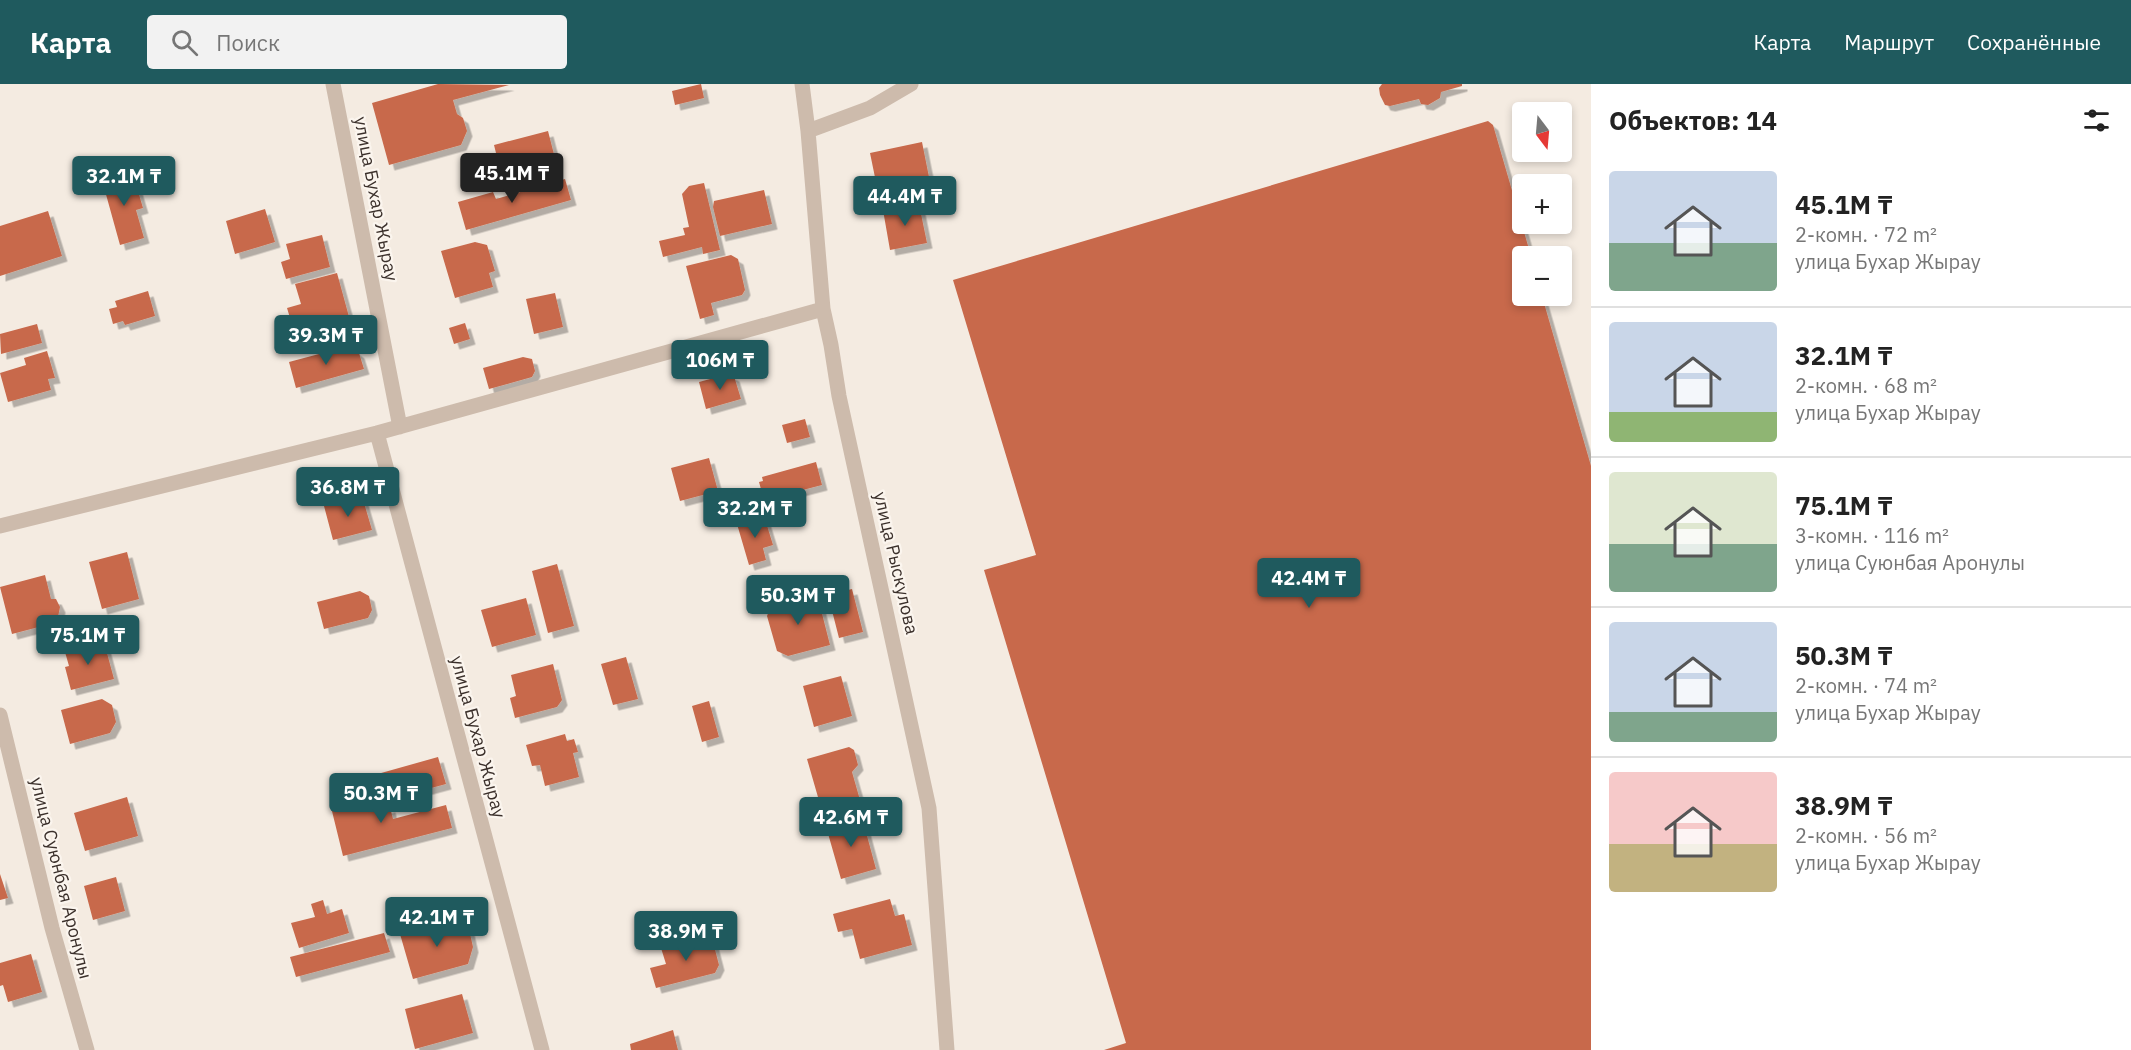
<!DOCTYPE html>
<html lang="ru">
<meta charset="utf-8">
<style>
:root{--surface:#fff;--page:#f2f2f2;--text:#222;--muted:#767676;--line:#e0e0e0;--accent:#1f5a5e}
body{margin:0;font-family:"IBM Plex Sans",sans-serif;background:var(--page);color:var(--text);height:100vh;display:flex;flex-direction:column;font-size:22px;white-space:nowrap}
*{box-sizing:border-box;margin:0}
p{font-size:20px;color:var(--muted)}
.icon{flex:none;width:33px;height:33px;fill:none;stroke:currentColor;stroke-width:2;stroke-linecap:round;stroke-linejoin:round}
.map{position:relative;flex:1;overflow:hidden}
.side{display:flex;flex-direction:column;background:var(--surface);width:540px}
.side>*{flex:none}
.needle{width:39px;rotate:164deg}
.fabs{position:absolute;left:1512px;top:18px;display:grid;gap:12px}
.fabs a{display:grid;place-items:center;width:60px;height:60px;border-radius:6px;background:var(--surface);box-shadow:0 3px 9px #0003;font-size:30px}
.price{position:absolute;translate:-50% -51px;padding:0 14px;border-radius:6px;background:var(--accent);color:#fff;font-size:20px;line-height:39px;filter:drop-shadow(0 2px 3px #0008)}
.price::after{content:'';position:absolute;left:50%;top:36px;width:18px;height:14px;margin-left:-9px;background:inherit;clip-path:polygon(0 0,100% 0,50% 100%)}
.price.selected{background:#222;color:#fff}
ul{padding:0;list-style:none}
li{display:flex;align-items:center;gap:18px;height:150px;padding:0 18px}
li+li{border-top:2px solid var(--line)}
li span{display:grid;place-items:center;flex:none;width:168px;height:120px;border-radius:6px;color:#555}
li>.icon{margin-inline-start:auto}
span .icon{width:72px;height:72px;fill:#fffc;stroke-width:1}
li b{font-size:26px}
h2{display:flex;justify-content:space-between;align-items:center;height:72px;padding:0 18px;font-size:26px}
header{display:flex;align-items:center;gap:36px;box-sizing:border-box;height:84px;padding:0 30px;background:var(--accent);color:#fff}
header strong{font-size:28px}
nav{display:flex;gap:33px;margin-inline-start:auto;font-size:21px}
.search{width:420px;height:54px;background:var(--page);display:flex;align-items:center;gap:15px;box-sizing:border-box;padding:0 21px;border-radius:6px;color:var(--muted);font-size:22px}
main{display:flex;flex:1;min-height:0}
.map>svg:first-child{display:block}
</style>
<header>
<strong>Карта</strong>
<div class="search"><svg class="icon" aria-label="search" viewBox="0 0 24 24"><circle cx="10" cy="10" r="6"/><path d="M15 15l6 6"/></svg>Поиск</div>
<nav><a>Карта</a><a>Маршрут</a><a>Сохранённые</a></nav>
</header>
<main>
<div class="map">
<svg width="1591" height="966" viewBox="0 0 1591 966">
<defs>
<filter id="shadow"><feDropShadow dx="5.5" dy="5.5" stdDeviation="0" flood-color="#0004"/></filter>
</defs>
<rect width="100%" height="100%" fill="#f4ebe1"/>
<path fill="#c8694b" filter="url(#shadow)" d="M438,0L509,1L453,16L457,30L463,34L467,47L461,61L389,81L372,19Z
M701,0L704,14L675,21L672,7Z
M1382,0H1462V2L1441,8L1440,14L1428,21L1421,20L1419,15L1390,22L1385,21L1380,11L1379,4Z
M1488,37L1493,41L1531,172H1522V212H1542L1591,382V966H1104L1126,959L984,486L1036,471L953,196Z
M548,47L557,82L517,93L515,86L501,89L494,61Z
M922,58L929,93L922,103L887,112L878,108L870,69Z
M132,87L143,124L136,126L144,154L120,161L102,96Z
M565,95L571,116L466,146L458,118L493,108L496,115Z
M704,99L720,166L703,170L702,163L663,173L659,157L685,151L683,144L689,143L682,110L689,102Z
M764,106L772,140L720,152L713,123L714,117Z
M919,120L927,159L890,166L883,126Z
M265,125L275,158L235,170L226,137Z
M48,127L62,172L0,192V142Z
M322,151L330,183L286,195L281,178L290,175L286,160Z
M475,158L487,161L495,187L489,189L493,203L455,214L441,167Z
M731,171L738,175L745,206L742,211L711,219L714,231L700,235L686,182Z
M337,189L354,251L313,263L311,256L298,260L287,224L301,220L295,200Z
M148,207L155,232L125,241L123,237L113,240L109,225L117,223L115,217Z
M555,209L563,243L534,250L526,215Z
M465,239L470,255L454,260L449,244Z
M37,240L42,259L1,270L0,250Z
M349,262L359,269L364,285L296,304L289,278Z
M47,267L55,294L48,295L51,306L8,318L0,289L26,281L24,274Z
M523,273L532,275L535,287L532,293L489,305L483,284Z
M729,290L734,292L741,315L706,325L699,298Z
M805,335L810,353L787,359L782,341Z
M709,374L718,407L680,417L671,384Z
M816,378L822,401L764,416L759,398L763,397L762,393Z
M362,412L372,446L333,456L324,422Z
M760,433L765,435L773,461L763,464L766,476L749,481L737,440Z
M127,468L139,515L102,525L89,478Z
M557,480L574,542L548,549L532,487Z
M45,491L51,515H56L60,523L58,533L54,539L12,550L0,503Z
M852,505L863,548L839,554L828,511Z
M360,507L369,512L372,526L368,534L324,545L317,518Z
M817,510L830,561L788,572L777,567L767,532L771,522Z
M526,514L536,551L492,563L481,526Z
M104,558L114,595L71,606L65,583L69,582L65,568Z
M626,573L638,615L613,621L601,580Z
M553,580L562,616L557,623L515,634L510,614L516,612L511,591Z
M841,592L852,632L814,643L803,602Z
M102,615L112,621L116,638L110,649L70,660L61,626Z
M709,617L719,653L702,658L692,622Z
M565,650L567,657L574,655L578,668L573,669L579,693L545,702L540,681L532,682L526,661Z
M849,663L854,666L858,681L852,688L860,716L822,727L807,675Z
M438,673L446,700L398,713L396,705L380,710L374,691Z
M374,708L378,726L390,723L393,735L446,721L452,744L343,772L330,719Z
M127,713L138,752L85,767L74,729Z
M843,735L846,742L863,737L876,785L841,795L827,746L832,737Z
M0,790L8,814L0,816Z
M116,793L125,827L93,836L84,802Z
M890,815L895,832L904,830L912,861L860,875L852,845L838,848L833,830Z
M323,816L327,830L342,825L349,849L299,864L291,839L315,833L311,820Z
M455,835L469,845L473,863L468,880L413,895L400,850Z
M384,849L390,868L296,893L290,873Z
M708,852L712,854L719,881L715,889L656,904L650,884L666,880L661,864Z
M31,870L42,908L8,918L3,901L0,902V879Z
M462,910L473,949L415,965L405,925Z
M673,946L678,966H631L630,960Z"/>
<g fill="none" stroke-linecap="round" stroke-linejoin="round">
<path stroke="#cdbbac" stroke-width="15" d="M333,0L400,343
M802,0L808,47L823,225L831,261L839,312L929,724L947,966
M808,47L870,24L911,0
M377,349L542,966
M0,442L377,349L823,225"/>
<path stroke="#cdbbac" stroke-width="15" d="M0,631L52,844L87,966"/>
</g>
<g text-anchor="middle" stroke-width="4.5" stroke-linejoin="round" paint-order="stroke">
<g font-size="18" fill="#3b302b" stroke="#fbf5ee">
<text transform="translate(376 115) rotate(79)" y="6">улица Бухар Жырау</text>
<text transform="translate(896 479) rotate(77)" y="6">улица Рыскулова</text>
<text transform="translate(478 653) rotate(75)" y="6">улица Бухар Жырау</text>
<text transform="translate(61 794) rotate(76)" y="6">улица Суюнбая Аронулы</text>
</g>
</g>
</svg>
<div class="fabs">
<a><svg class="needle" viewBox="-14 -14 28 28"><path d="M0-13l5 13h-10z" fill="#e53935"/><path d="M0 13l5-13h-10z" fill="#767676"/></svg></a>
<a>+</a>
<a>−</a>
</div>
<b class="price selected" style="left:512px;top:120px">45.1M ₸</b>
<b class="price" style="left:124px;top:123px">32.1M ₸</b>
<b class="price" style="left:905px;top:143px">44.4M ₸</b>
<b class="price" style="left:326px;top:282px">39.3M ₸</b>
<b class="price" style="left:720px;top:307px">106M ₸</b>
<b class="price" style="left:348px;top:434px">36.8M ₸</b>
<b class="price" style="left:755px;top:455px">32.2M ₸</b>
<b class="price" style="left:1309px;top:525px">42.4M ₸</b>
<b class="price" style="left:798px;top:542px">50.3M ₸</b>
<b class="price" style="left:88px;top:582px">75.1M ₸</b>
<b class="price" style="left:381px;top:740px">50.3M ₸</b>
<b class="price" style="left:851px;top:764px">42.6M ₸</b>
<b class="price" style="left:437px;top:864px">42.1M ₸</b>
<b class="price" style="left:686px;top:878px">38.9M ₸</b>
</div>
<section class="side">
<h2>Объектов: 14<svg class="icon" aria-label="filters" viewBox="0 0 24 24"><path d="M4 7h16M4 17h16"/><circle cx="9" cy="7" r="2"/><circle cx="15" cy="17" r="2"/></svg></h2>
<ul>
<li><span style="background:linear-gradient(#c9d6e8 60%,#7fa58c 0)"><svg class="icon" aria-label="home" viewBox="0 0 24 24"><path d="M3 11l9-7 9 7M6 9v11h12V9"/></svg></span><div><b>45.1M ₸</b><p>2-комн. · 72 m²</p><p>улица Бухар Жырау</p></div></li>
<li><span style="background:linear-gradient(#c9d6e8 75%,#8fb573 0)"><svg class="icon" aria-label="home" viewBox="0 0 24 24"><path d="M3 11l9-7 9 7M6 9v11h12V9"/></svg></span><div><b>32.1M ₸</b><p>2-комн. · 68 m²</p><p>улица Бухар Жырау</p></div></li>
<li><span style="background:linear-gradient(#dfe7d0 60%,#7fa58c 0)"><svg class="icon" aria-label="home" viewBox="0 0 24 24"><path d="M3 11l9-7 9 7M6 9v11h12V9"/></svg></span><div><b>75.1M ₸</b><p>3-комн. · 116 m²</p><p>улица Суюнбая Аронулы</p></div></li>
<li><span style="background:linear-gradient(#c9d6e8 75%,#7fa58c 0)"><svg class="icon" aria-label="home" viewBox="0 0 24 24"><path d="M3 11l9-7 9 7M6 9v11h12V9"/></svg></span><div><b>50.3M ₸</b><p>2-комн. · 74 m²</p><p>улица Бухар Жырау</p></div></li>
<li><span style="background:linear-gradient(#f6c9c9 60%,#c2b280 0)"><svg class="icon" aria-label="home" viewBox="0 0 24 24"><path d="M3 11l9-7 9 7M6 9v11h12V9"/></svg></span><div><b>38.9M ₸</b><p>2-комн. · 56 m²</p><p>улица Бухар Жырау</p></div></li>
</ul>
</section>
</main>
